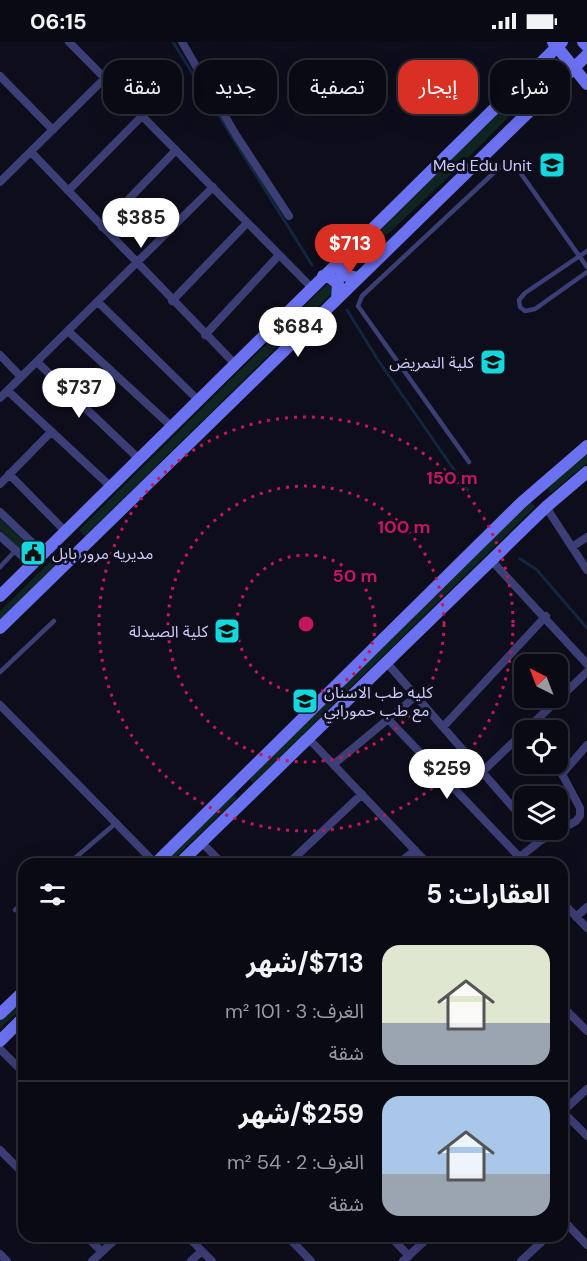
<!DOCTYPE html>
<html lang="ar">
<meta charset="utf-8">
<style>
:root{--surface:#0a0a14;--page:#13131d;--text:#f1f3f6;--muted:#999aa0;--line:#2a2b34;--accent:#d93025}
body{margin:0;font-family:"DM Sans","Noto Sans Arabic",sans-serif;background:var(--page);color:var(--text);direction:rtl;height:100vh;display:flex;flex-direction:column;font-size:22px;white-space:nowrap}
*{box-sizing:border-box;margin:0}
p{font-size:20px;color:var(--muted)}
.icon{flex:none;width:33px;height:33px;fill:none;stroke:currentColor;stroke-width:2;stroke-linecap:round;stroke-linejoin:round}
.map{position:relative;flex:1;overflow:hidden;direction:ltr}
.sheet{position:absolute;left:18px;top:816px;width:550px;height:384px;display:flex;flex-direction:column;background:var(--surface);border-radius:18px;box-shadow:0 6px 24px #0002,0 0 0 2px var(--line);direction:rtl}
.sheet>*{flex:none}
.top-card{position:absolute;left:18px;top:18px;width:552px;height:54px;direction:rtl;display:flex;gap:12px}
.needle{width:39px;rotate:318deg}
.controls{position:absolute;left:514px;top:612px;display:grid;gap:12px}
.controls a{display:grid;place-items:center;width:54px;height:54px;border-radius:12px;background:var(--surface);box-shadow:0 6px 24px #0002,0 0 0 2px var(--line);font-size:30px}
.price{position:absolute;translate:-50% -51px;padding:0 14px;border-radius:21px;background:#fff;color:#222;font-size:20px;line-height:39px;filter:drop-shadow(0 2px 3px #0008)}
.price::after{content:'';position:absolute;left:50%;top:36px;width:18px;height:14px;margin-left:-9px;background:inherit;clip-path:polygon(0 0,100% 0,50% 100%)}
.price.on{background:var(--accent);color:#fff}
ul{padding:0;list-style:none}
li{display:flex;align-items:center;gap:18px;height:150px;padding:0 18px}
li+li{border-top:2px solid var(--line)}
li span{display:grid;place-items:center;flex:none;width:168px;height:120px;border-radius:18px;color:#555}
li>.icon{margin-inline-start:auto}
span .icon{width:72px;height:72px;fill:#fffc;stroke-width:1}
li b{font-size:26px}
h2{display:flex;justify-content:space-between;align-items:center;height:72px;padding:0 18px;font-size:26px}
.tag{padding:0 21px;border-radius:18px;background:var(--surface);box-shadow:0 6px 24px #0002,0 0 0 2px var(--line);font-size:21px;line-height:54px}
.tag.on{background:var(--accent);color:#fff}
.status{display:flex;justify-content:space-between;align-items:center;height:42px;padding:0 30px;background:var(--surface);direction:ltr}
.status svg{height:16px;fill:currentColor}
.map>svg:first-child{display:block}
</style>
<div class="status"><b>06:15</b><svg viewBox="0 0 49 12"><path d="M0 12V9h3v3zM5 12V6h3v6zM10 12V3h3v9zM15 12V0h3v12zM26 1h20v11H26zM47 4h2v5h-2z"/></svg></div>
<div class="map">
<svg width="587" height="1219" viewBox="0 0 587 1219">
<rect width="100%" height="100%" fill="#0e0d1b"/>
<path fill="#102422" d="M550,20L556,27L459,125L345,232L340,227Z
M331,238L338,245L85,494L79,488Z
M587,409V421L551,451L545,444Z
M530,459L535,465L253,741L248,736Z
M0,476L34,509L27,514L0,488Z
M69,501L73,507L0,578V569Z
M233,751L237,756L169,822H159Z
M24,953V964L0,987V976Z"/>
<g fill="none" stroke-linecap="round" stroke-linejoin="round">
<path stroke="#11273f" stroke-width="3" d="M173,0L312,223
M347,268L378,318L468,448
M520,517L536,527L587,586"/>
<path stroke="#3c3e76" stroke-width="4.5" d="M587,209L525,251L519,258L520,265L525,269L535,267L587,230
M469,420L358,264L362,254L500,125L510,122L517,126L587,225
M0,525L16,508
M0,630L54,579
M68,822L116,781
M15,868L24,860"/>
<path stroke="#3c3e76" stroke-width="8" d="M69,0L311,245
M182,0L236,93L289,174
M0,34L53,88
M31,110L234,321
M0,140L105,36
M68,149L142,74
M102,185L176,108
M172,259L247,181
M98,260L198,358
M68,289L171,384
M205,293L279,213
M0,313L21,335
M37,320L138,416
M8,349L110,444
M0,356L213,145
M9,432L65,489
M0,442L51,390
M546,465L587,528
M0,470L43,511
M0,494L32,523
M572,505L587,495
M492,519L587,622
M387,621L525,779
M0,663L156,822
M388,677L526,822
M443,685L546,574
M526,688L587,630
M309,697L428,822
M334,722L416,654
M481,731L525,689
M532,788L540,799
M201,800L223,822
M288,822L362,752
M398,822L415,808
M511,822L540,799L576,779L580,774V766L562,732L587,703
M562,860L587,886
M576,875L587,865
M562,964L587,989
M0,1007L24,1031
M562,1070L587,1047
M563,1070L587,1094
M0,1108L24,1132
M562,1177L587,1203
M86,1194L102,1210
M187,1194L212,1219
M287,1194L311,1219
M390,1194L409,1214
M0,1212L7,1219
M92,1219L119,1194
M191,1219L202,1209
M403,1219L430,1194
M521,1219L548,1194"/>
<path stroke="#6b72f1" stroke-width="12" d="M553,0L587,42
M583,0L587,4
M340,217L339,224L343,233L358,236
M323,234L331,236L338,242L337,257
M0,554L562,0
M0,586L587,13
M155,822L521,461L587,404
M179,822L546,465L587,430
M0,972L24,949
M0,999L24,975"/>
</g>
<g fill="none" stroke="#c2185b" stroke-width="3" stroke-dasharray="3 6">
<circle cx="306" cy="582" r="69"/>
<circle cx="306" cy="582" r="138"/>
<circle cx="306" cy="582" r="207"/>
</g>
<defs>
<g id="university-square" transform="scale(1.35)"><rect x="-9" y="-9" width="18" height="18" rx="4" fill="#15d7dd" stroke="#0e0d1b"/><path d="M0-5L7-2L0 1L-7-2ZM-4 1L0 2.5L4 1V4Q0 6-4 4Z" fill="#111"/></g>
<g id="civic-square" transform="scale(1.35)"><rect x="-9" y="-9" width="18" height="18" rx="4" fill="#15d7dd" stroke="#0e0d1b"/><path d="M-.6-6.5H3V-4.5H.6V-3L4-1V1h2V6H-6V1h2V-1L-.6-3ZM-1.2 2.5V6h2.4V2.5Z" fill="#111"/></g>
</defs>
<g fill-rule="evenodd">
<use href="#university-square" x="552" y="123"/>
<use href="#university-square" x="493" y="320"/>
<use href="#civic-square" x="33" y="511"/>
<use href="#university-square" x="227" y="589"/>
<use href="#university-square" x="305" y="659"/>
</g>
<g text-anchor="middle" stroke-width="6" stroke-linejoin="round" paint-order="stroke">
<g font-size="16" fill="#cdcbfa" stroke="#0e0d1b" text-anchor="end">
<text x="532" y="129">Med Edu Unit</text>
<text x="474" y="326">كلية التمريض</text>
<text x="52" y="517" text-anchor="start">مديريه مرور بابل</text>
<text x="208" y="595">كلية الصيدلة</text>
<text x="324" y="656" text-anchor="start">كليه طب الاسنان<tspan x="324" dy="18">مع طب حمورابي</tspan></text>
</g>
</g>
<circle cx="306" cy="582" r="9" fill="#c2185b" stroke="#0e0d1b" stroke-width="3"/>
<g font-size="18" text-anchor="middle" font-weight="bold" fill="#c2185b" stroke="#0e0d1b" stroke-width="6" stroke-linejoin="round" paint-order="stroke">
<text x="452" y="442">150 m</text>
<text x="404" y="491">100 m</text>
<text x="355" y="540">50 m</text>
</g>
</svg>
<div class="controls">
<a><svg class="needle" viewBox="-14 -14 28 28"><path d="M0-13l5 13h-10z" fill="#e53935"/><path d="M0 13l5-13h-10z" fill="#999aa0"/></svg></a>
<a><svg class="icon" aria-label="locate" viewBox="0 0 24 24"><circle cx="12" cy="12" r="6"/><path d="M12 2v4M12 18v4M2 12h4M18 12h4"/></svg></a>
<a><svg class="icon" aria-label="layers" viewBox="0 0 24 24"><path d="M12 4l9 5-9 5-9-5zM3 14l9 5 9-5"/></svg></a>
</div>
<b class="price" style="left:141px;top:207px">$385</b>
<b class="price on" style="left:350px;top:233px">$713</b>
<b class="price" style="left:298px;top:316px">$684</b>
<b class="price" style="left:79px;top:377px">$737</b>
<b class="price" style="left:447px;top:758px">$259</b>
<div class="top-card">
<a class="tag">شراء</a>
<a class="tag on">إيجار</a>
<a class="tag">تصفية</a>
<a class="tag">جديد</a>
<a class="tag">شقة</a>
</div>
<section class="sheet">
<h2>العقارات: 5<svg class="icon" aria-label="filters" viewBox="0 0 24 24"><path d="M4 7h16M4 17h16"/><circle cx="9" cy="7" r="2"/><circle cx="15" cy="17" r="2"/></svg></h2>
<ul>
<li><span style="background:linear-gradient(#dfe7d0 65%,#9aa5b1 0)"><svg class="icon" aria-label="home" viewBox="0 0 24 24"><path d="M3 11l9-7 9 7M6 9v11h12V9"/></svg></span><div><b>$713/شهر</b><p>الغرف: 3 · 101 m²</p><p>شقة</p></div></li>
<li><span style="background:linear-gradient(#a9c7e8 65%,#9aa5b1 0)"><svg class="icon" aria-label="home" viewBox="0 0 24 24"><path d="M3 11l9-7 9 7M6 9v11h12V9"/></svg></span><div><b>$259/شهر</b><p>الغرف: 2 · 54 m²</p><p>شقة</p></div></li>
</ul>
</section>
</div>
